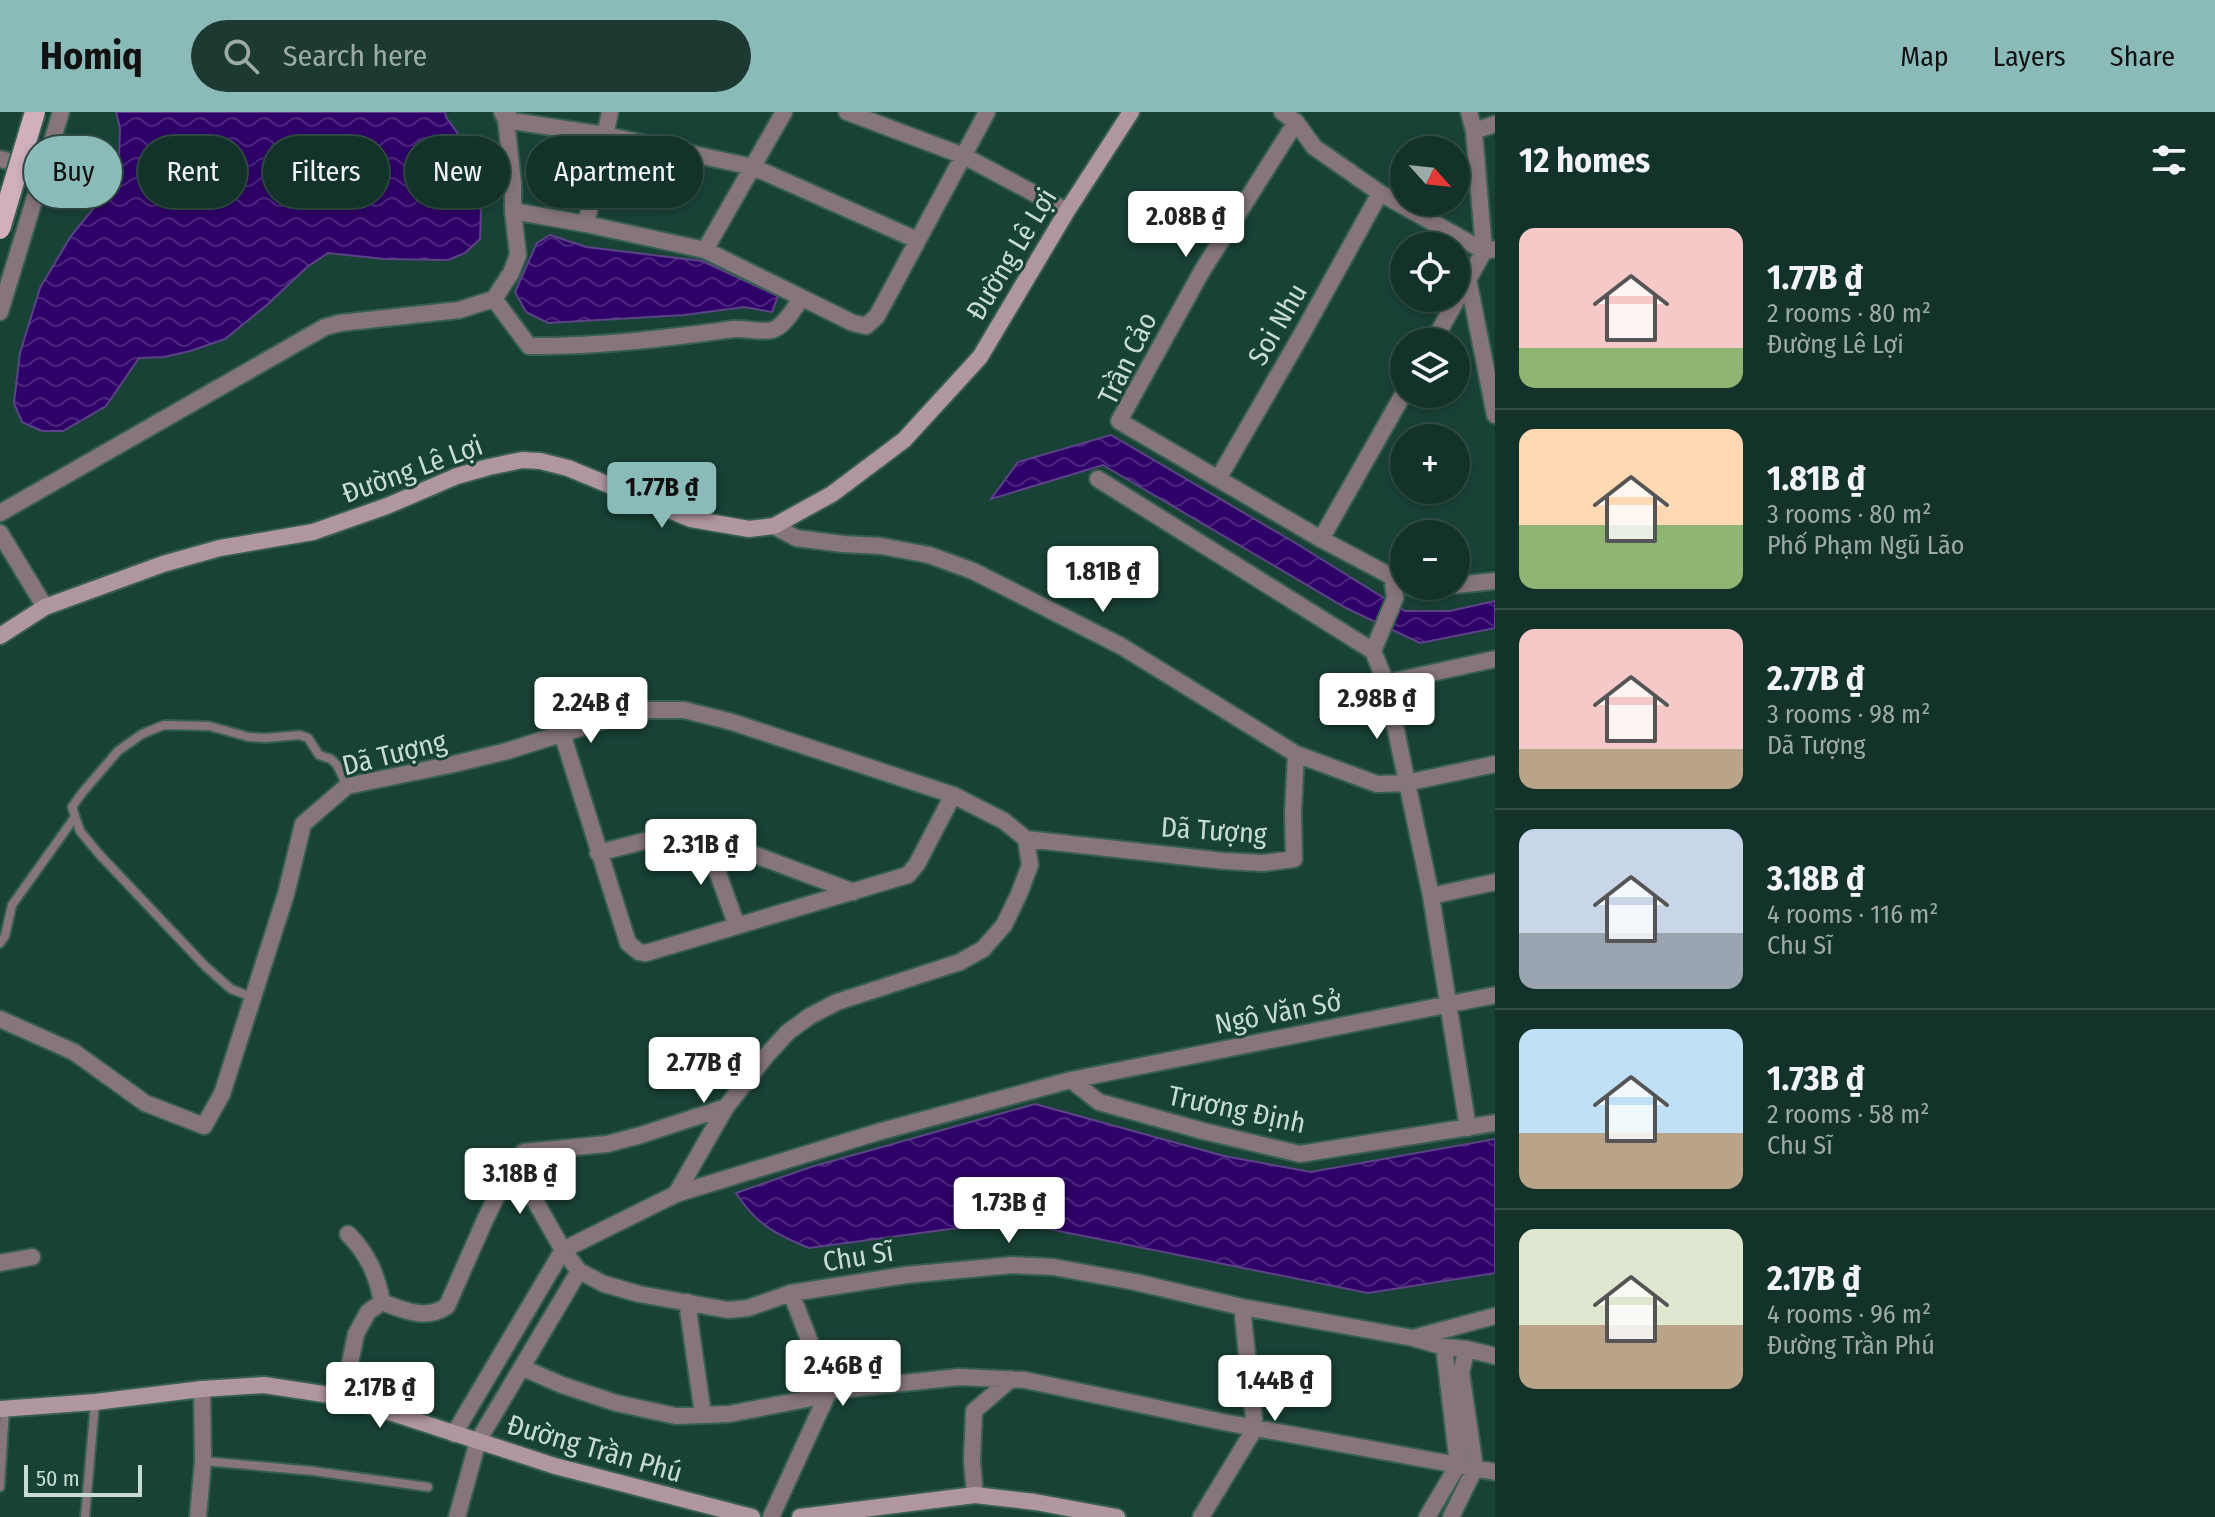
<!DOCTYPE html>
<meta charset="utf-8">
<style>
:root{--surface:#133229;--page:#1c3a31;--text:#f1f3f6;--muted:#9daaa8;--line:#324d46;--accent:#8bbbb9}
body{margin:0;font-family:"Fira Sans Condensed",sans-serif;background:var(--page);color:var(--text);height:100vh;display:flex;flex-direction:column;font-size:30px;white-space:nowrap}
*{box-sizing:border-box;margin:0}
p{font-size:26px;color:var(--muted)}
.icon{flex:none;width:44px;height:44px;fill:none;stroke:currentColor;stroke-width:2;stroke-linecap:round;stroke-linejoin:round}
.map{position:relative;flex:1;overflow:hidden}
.drawer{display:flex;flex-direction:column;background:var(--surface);width:720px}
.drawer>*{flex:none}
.hud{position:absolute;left:24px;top:24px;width:760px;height:72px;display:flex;gap:16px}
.needle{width:52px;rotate:117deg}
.fabs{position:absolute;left:1390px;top:24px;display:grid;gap:16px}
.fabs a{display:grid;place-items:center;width:80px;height:80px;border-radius:50%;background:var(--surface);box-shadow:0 4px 12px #0003,0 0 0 2px var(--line);font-size:40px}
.scale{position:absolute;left:24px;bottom:20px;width:118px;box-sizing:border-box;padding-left:8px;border:4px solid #c6dcd4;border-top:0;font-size:22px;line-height:28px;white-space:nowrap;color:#c6dcd4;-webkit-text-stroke:6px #194237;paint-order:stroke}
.price{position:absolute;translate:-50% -68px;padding:0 18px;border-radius:8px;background:#fff;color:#222;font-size:26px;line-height:52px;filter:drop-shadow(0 2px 4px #0008)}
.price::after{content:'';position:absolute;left:50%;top:48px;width:24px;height:18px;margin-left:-12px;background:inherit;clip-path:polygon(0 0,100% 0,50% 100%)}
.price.active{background:var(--accent);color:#111}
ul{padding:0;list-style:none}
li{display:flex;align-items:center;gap:24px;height:200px;padding:0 24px}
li+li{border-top:2px solid var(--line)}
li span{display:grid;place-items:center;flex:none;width:224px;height:160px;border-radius:16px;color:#555}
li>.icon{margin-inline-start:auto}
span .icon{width:96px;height:96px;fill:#fffc;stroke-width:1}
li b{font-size:34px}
h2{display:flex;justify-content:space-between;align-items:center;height:96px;padding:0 24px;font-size:34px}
.pill{padding:0 28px;border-radius:36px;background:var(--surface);box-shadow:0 4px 12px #0003,0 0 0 2px var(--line);font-size:28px;line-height:72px}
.pill.active{background:var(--accent);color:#111}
header{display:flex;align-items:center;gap:48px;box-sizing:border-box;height:112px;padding:0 40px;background:var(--accent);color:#111}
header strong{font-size:38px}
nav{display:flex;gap:44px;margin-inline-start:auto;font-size:28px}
.search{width:560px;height:72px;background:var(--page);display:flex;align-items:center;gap:20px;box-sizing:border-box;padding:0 28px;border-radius:44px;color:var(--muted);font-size:30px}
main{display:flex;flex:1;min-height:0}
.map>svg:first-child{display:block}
</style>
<header>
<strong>Homiq</strong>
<div class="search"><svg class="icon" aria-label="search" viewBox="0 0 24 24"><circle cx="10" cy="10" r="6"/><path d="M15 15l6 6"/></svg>Search here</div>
<nav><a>Map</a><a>Layers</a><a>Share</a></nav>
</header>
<main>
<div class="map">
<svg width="1495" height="1405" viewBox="0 0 1495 1405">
<defs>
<pattern id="water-waves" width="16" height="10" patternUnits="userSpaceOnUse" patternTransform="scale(2)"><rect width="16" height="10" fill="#2e0268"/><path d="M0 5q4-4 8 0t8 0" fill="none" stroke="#4b267d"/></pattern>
</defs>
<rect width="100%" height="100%" fill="#194237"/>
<path fill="url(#water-waves)" stroke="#5c4388" stroke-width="2" d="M116,0H445L446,5L470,39L481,95L480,127L465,141L448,148L384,147L328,141L307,155L268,192L225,227L190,239L164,245L139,246L106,294L63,319H42L22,310L14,291L20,241L40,176L71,124L106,81L119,46L120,16Z
M550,123L586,135L702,149L778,184L772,200L744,195L684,203L548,211L526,200L515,180L537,131Z
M1111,323L1297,432L1405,499H1450L1495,489V516L1420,531L1346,496L1103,353L991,387L1018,350Z
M1035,992L1224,1044L1311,1060L1495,1027V1161L1368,1181L1009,1109L809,1136C775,1122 756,1112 736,1081L811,1055Z"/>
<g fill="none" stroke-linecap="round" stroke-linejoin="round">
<g stroke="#385e53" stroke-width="12">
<path id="lane" d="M0,831L5,824L12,793L75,705
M252,885L231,877L205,854L99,742L80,719L72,695L82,681L118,639L142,622L164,613L209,614L249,625L265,626L300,623L308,626L319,643L331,647L337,653L347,674
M203,1349L313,1359L428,1375
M0,1375L5,1297
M85,1405L95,1290"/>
</g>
<g stroke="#385e53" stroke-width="20">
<path id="street" d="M508,0L506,8L605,23L753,55L917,128
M847,0L964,44L1067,99
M1282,0L1296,10L1314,35L1380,81L1484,139L1495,137
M1296,10L1202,159L1119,309L1321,427L1404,471
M1474,19L1495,12
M0,47L44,57
M513,99L586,112L705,138L853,211L866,214L877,204L987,0
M586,112L610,0
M705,138L784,0
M1468,167L1495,303
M494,187L529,234C596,235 668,226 734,217C746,216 760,221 772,218C784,215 794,196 801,187
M0,200L61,0
M1433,230L1484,139L1474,19L1469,0
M1098,367L1373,539L1386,571L1431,784L1468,1016
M1218,367L1302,222L1380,81
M0,401L325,215L340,211L459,198L494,187L511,161L518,143L513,99V71L506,8L502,0
M774,414L796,426L843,432L881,434L929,443L973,459L1121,534L1296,642L1377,672L1406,671L1495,652
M0,421L45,495
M1321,427L1404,281
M1456,473L1495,469
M1409,474L1415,477L1444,474
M1373,539L1395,486L1393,472L1395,467
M1386,571L1495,547
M562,621L628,831L639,840L646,841L908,763L917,752L953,683
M704,723L737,814
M598,741L683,719L694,720L854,780
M1431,784L1495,770
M0,907L74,940L145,991L204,1014L222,982L286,782L303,712L347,674L454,652L507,639L637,598H684L732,610L953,683L1004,709L1026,727L1224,749L1263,751L1294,747L1293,701L1296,642
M1071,968L1099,990L1203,1019L1300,1042L1495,1011
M513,1050L563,1138L579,1159L604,1172L639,1182L728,1198L748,1196L791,1181L906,1163L1013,1153L1053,1155L1135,1170L1242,1195L1413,1226L1444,1235L1467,1237L1495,1244
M676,1082L878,1020L1071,968L1495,883
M348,1122C368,1142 377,1163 382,1190
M0,1151L32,1145
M687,1190L703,1303
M1413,1226L1495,1204
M523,1256L562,1273L616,1291L676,1304L729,1302L807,1287L829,1279L959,1265L1025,1268L1223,1310L1495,1360
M343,1285L356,1222L368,1200L382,1190C403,1198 427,1209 447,1194L485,1108L513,1050L524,1040L607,1032L641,1023L726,995
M454,1322L563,1138L676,1082L726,995L766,944L788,920L810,904L837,890L960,850L983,837L1004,813L1019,782L1030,753L1026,727
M975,1383L972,1349L974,1299L1011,1267
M198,1405L203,1349L202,1277
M457,1405L478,1329L579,1159
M771,1405L829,1279L791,1181
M1201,1405L1255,1316L1242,1195
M1427,1405L1458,1353L1444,1235
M1451,1405L1475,1356L1461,1260L1467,1237"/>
</g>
<g stroke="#385e53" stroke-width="20">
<path id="secondary" d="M0,524L45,495L163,452L220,436L313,420L387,394L457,364L489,355L522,348L540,349L568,356L691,407L749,417L774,414L832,382L904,328L980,245L1067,99L1131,0
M0,1297L95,1290L202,1277L264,1273L343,1285L555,1354L752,1405
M800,1405L975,1383L1035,1390L1117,1405"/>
</g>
<use href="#lane" stroke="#86757c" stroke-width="8"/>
<use href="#street" stroke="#86757c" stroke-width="16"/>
<use href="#secondary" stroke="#b096a1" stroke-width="16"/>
<g stroke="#385e53" stroke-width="24" stroke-linecap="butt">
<path id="primary-bridge" d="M0,117L35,0"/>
</g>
<use href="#primary-bridge" stroke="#d1afbd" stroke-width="20"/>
</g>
<g text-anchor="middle" stroke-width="6" stroke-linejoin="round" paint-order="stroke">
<g font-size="28" fill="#c6dcd4" stroke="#194237">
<text transform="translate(1011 142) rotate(-59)" y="10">Đường Lê Lợi</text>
<text transform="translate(1277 212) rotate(-60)" y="10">Soi Nhu</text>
<text transform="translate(1127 246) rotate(-64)" y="10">Trần Cảo</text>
<text transform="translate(412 357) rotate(-20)" y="10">Đường Lê Lợi</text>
<text transform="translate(394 641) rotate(-14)" y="10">Dã Tượng</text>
<text transform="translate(1214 718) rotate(4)" y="10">Dã Tượng</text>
<text transform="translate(1278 900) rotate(-11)" y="10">Ngô Văn Sở</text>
<text transform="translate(1237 997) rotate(12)" y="10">Trương Định</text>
<text transform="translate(858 1144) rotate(-9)" y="10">Chu Sĩ</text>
<text transform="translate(595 1336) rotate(16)" y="10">Đường Trần Phú</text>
</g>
</g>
</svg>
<div class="fabs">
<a><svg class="needle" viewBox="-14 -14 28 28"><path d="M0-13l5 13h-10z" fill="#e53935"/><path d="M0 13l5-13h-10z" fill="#9daaa8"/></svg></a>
<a><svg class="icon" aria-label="locate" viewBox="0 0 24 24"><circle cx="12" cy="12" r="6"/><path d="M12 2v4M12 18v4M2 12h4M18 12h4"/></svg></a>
<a><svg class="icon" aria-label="layers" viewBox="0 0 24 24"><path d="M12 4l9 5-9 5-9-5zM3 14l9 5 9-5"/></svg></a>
<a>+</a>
<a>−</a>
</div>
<div class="scale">50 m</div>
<b class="price" style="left:1186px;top:147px">2.08B ₫</b>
<b class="price active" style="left:662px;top:418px">1.77B ₫</b>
<b class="price" style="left:1103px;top:502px">1.81B ₫</b>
<b class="price" style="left:1377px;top:629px">2.98B ₫</b>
<b class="price" style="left:591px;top:633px">2.24B ₫</b>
<b class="price" style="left:701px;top:775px">2.31B ₫</b>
<b class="price" style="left:704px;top:993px">2.77B ₫</b>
<b class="price" style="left:520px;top:1104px">3.18B ₫</b>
<b class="price" style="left:1009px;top:1133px">1.73B ₫</b>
<b class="price" style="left:843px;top:1296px">2.46B ₫</b>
<b class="price" style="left:1275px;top:1311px">1.44B ₫</b>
<b class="price" style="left:380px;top:1318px">2.17B ₫</b>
<div class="hud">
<a class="pill active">Buy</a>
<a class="pill">Rent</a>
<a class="pill">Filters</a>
<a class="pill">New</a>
<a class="pill">Apartment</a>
</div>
</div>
<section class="drawer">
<h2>12 homes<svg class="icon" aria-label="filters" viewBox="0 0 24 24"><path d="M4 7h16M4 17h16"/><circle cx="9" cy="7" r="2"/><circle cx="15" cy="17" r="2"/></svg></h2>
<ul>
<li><span style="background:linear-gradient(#f6c9c9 75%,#8fb573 0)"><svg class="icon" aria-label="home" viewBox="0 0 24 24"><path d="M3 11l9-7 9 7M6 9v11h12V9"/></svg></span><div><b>1.77B ₫</b><p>2 rooms · 80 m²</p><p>Đường Lê Lợi</p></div></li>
<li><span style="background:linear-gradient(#ffd9b3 60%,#8fb573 0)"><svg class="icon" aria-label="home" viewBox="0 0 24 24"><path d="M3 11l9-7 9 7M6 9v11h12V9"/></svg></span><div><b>1.81B ₫</b><p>3 rooms · 80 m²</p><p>Phố Phạm Ngũ Lão</p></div></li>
<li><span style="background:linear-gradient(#f6c9c9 75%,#b9a48a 0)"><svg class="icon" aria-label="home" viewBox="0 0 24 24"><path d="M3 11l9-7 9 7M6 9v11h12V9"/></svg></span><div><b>2.77B ₫</b><p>3 rooms · 98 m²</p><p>Dã Tượng</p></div></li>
<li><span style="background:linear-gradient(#c9d6e8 65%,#9aa5b1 0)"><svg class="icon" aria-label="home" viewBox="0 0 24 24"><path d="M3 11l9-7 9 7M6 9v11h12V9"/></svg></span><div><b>3.18B ₫</b><p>4 rooms · 116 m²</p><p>Chu Sĩ</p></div></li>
<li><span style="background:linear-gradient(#bfe0f5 65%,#b9a48a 0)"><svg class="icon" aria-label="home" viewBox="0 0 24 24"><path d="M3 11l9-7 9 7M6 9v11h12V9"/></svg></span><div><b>1.73B ₫</b><p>2 rooms · 58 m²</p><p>Chu Sĩ</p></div></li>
<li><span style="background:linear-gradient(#dfe7d0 60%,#b9a48a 0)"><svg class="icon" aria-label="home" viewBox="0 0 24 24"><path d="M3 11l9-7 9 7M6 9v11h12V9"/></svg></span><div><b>2.17B ₫</b><p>4 rooms · 96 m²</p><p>Đường Trần Phú</p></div></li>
</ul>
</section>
</main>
